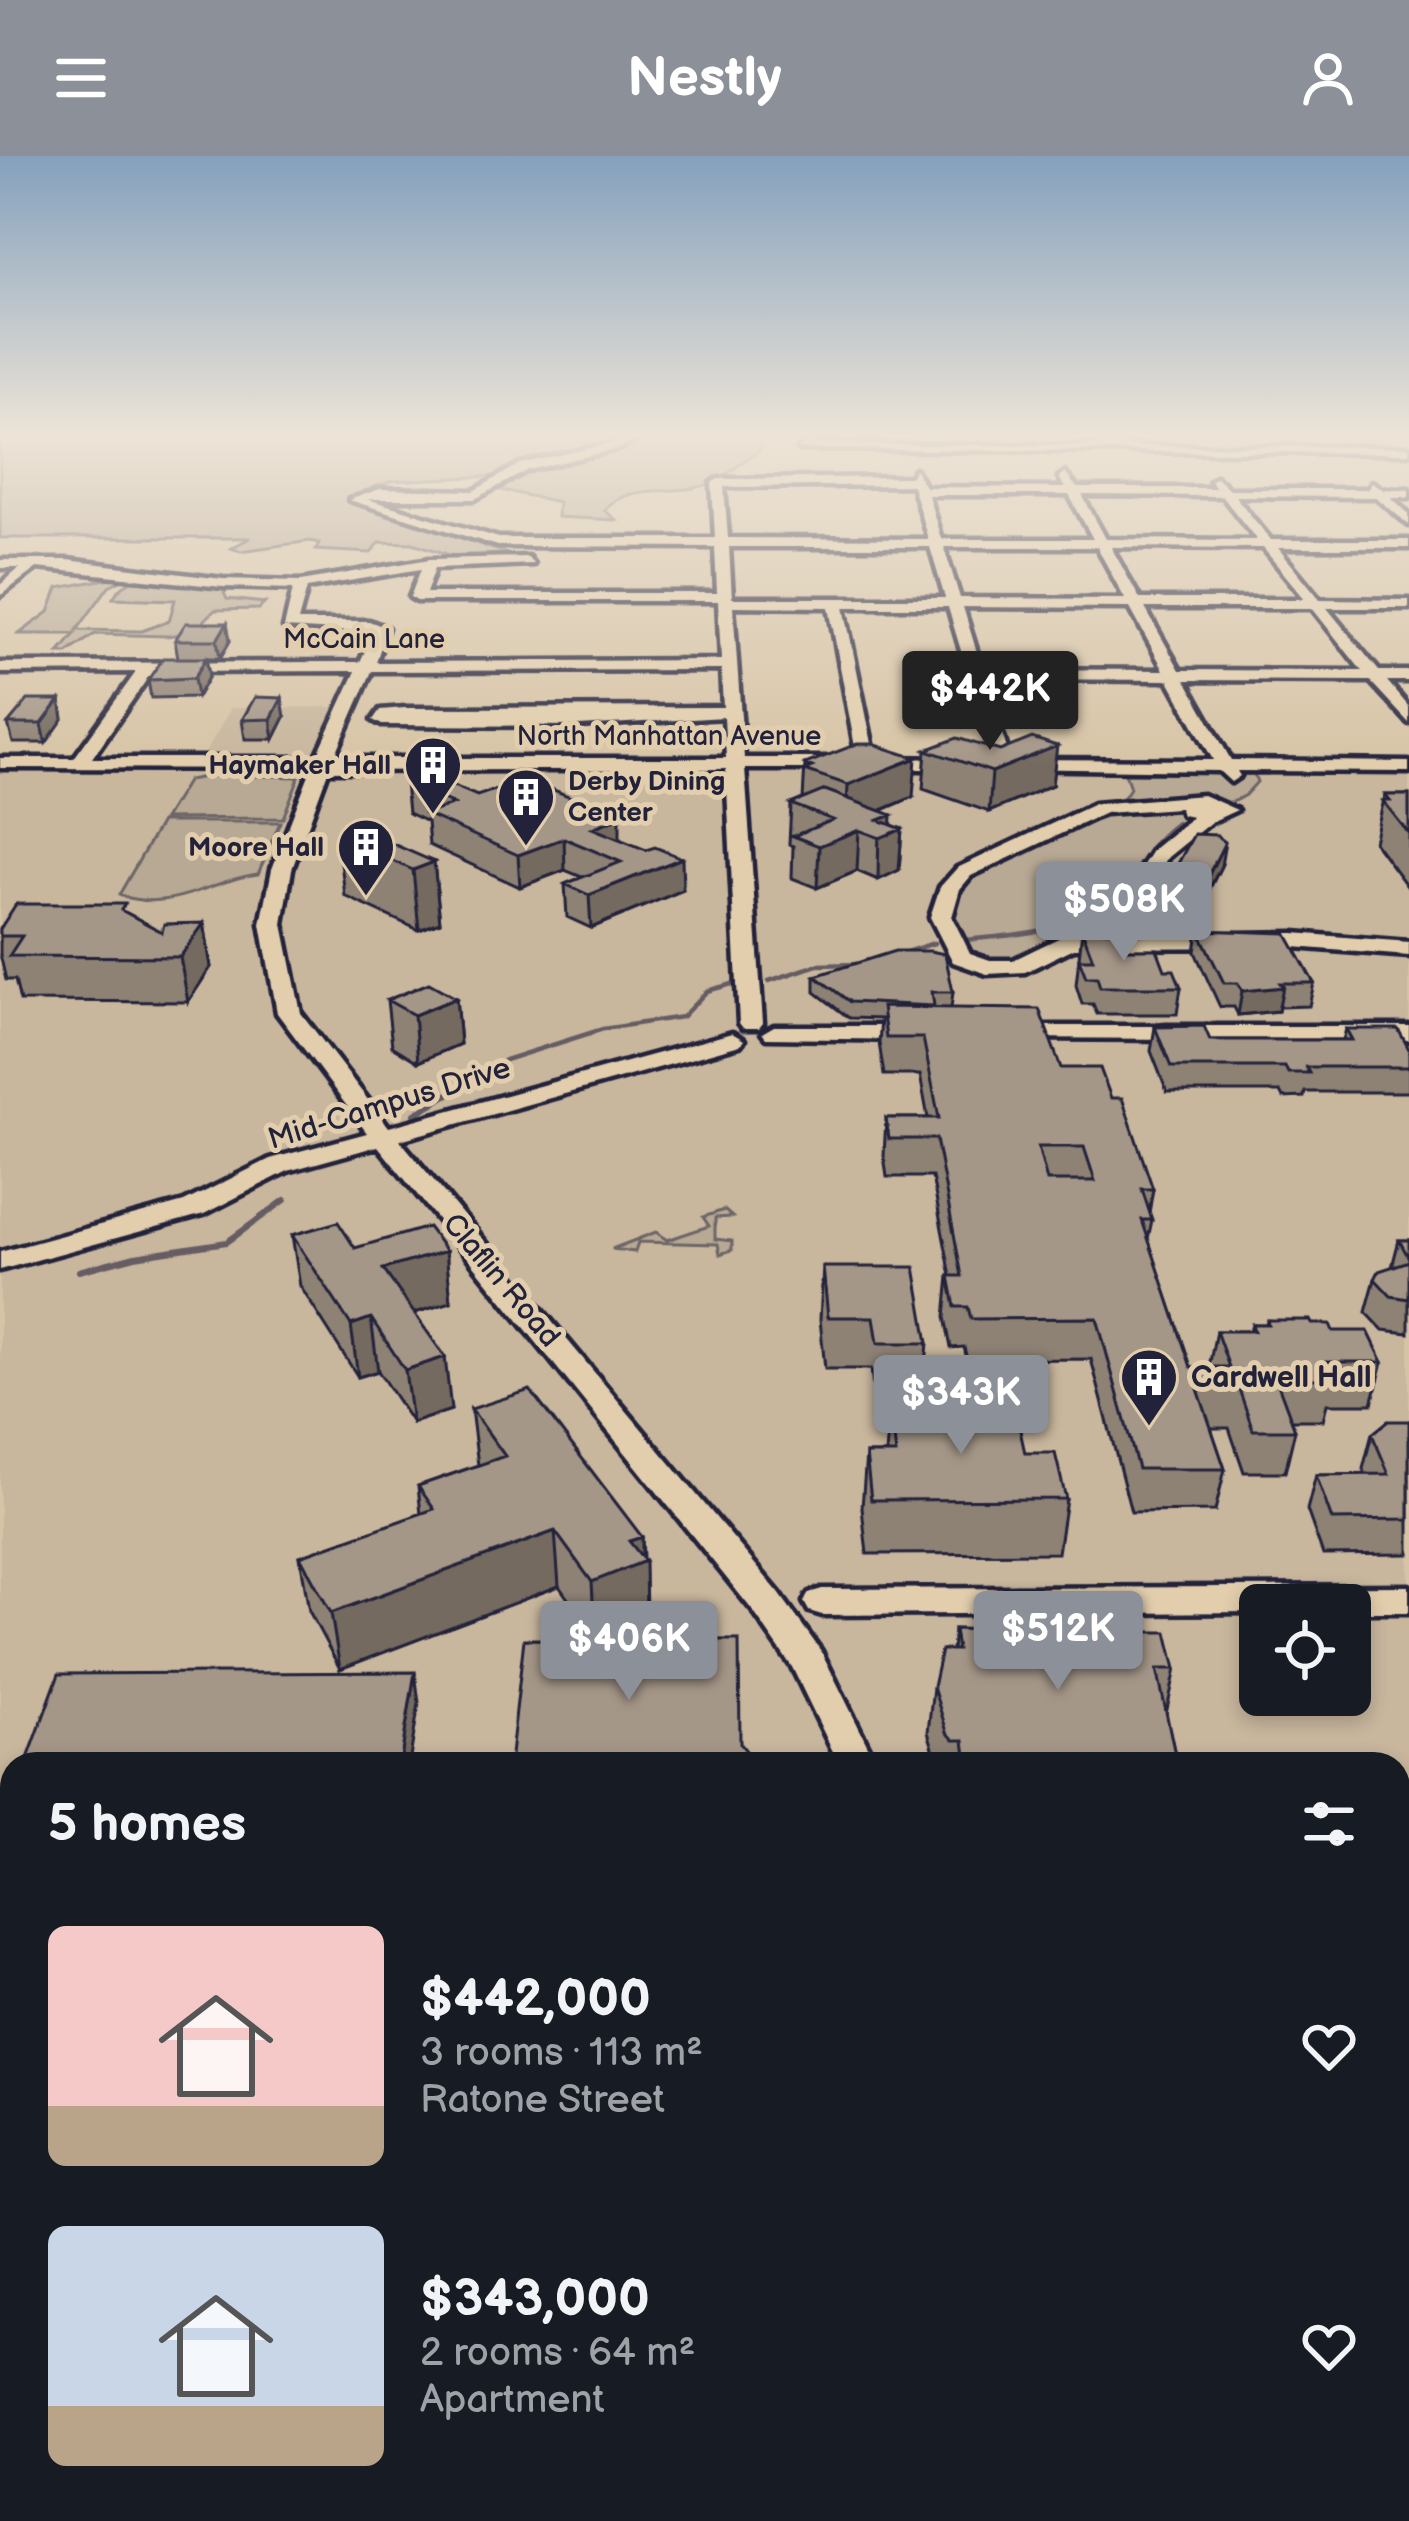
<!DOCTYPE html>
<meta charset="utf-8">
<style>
:root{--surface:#171b24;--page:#242831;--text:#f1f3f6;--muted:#9ea1a6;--accent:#8c9099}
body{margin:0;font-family:"Balsamiq Sans",sans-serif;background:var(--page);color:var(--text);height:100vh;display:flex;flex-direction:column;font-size:45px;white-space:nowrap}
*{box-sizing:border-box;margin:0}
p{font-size:39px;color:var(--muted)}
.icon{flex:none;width:66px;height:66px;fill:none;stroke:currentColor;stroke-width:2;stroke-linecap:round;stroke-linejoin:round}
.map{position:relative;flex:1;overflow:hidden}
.details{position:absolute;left:0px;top:1596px;width:1410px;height:771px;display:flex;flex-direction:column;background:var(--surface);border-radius:36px 36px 0 0;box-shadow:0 6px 18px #0003}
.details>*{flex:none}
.controls{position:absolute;left:1239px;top:1428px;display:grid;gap:24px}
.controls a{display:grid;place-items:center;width:132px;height:132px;border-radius:18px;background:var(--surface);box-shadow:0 6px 18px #0003;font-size:60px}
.price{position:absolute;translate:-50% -102px;padding:0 27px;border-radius:12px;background:var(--accent);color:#fff;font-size:39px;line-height:78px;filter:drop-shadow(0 3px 6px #0008)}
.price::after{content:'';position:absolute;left:50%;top:72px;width:36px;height:27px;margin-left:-18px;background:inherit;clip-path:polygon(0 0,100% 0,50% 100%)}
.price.active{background:#222;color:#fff}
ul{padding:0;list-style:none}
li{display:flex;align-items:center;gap:36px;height:300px;padding:0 48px}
li span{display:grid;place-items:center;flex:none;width:336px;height:240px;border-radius:18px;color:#555}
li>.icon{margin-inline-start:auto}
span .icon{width:144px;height:144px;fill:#fffc;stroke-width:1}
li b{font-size:51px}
h2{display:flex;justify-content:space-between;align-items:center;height:144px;padding:0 48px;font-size:51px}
header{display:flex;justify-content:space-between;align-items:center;height:156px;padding:0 48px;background:var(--accent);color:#fff;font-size:54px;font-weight:700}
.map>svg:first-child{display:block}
</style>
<header><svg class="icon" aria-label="menu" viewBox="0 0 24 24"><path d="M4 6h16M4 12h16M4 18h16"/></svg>Nestly<svg class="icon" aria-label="person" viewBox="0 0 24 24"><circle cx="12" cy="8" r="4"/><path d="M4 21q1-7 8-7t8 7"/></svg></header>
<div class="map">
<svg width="1409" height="2365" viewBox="0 0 1409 2365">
<rect width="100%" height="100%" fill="#d7c4a6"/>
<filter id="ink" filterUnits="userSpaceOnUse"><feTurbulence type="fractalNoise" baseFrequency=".00833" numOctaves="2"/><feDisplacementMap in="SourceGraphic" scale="24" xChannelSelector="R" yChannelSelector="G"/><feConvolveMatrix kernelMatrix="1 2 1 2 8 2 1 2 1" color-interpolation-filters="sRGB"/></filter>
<g filter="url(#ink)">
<path fill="#c8b69d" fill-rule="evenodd" d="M340,551L307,611L1409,615V2365H1027L1026,2355H1398V1608H12V2084H0V612H196L231,552ZM1260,1449H1350V1539H1260Z
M487,2355H910L911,2365H486Z"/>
<path fill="#b8a994" stroke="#6d6668" stroke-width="3" d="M0,277H803L761,282L759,295C742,304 730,319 712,327C680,341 627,325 604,354L616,364L557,361L558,346L501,334L515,319L392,325L374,331L384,335L353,342L354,346L514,400L466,404L413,387L380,386L371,397L316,394L319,387L310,385L241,395L231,392L250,382H0Z
M133,418L109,430L77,474L142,475L169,465L175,444L113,442C133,404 199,426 233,430L224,437L227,443L265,447L259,453L215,454L199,470V476L166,480L95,478L67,497H59L75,478H19L49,456L58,432Z
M1125,617L1254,618L1257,626L1245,639L1168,682L1117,750L1102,762L1017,802L990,803L969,797C951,769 942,750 965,722L1124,641L1130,632Z
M215,619L299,621L283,662L164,663L188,624Z
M161,666H280L258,718C209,724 172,758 119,739Z
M724,1054L732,1061L715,1062V1083L732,1085V1094L720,1098L718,1088L638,1086L635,1096L612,1093L656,1076L667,1084L709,1070L703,1061Z
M1047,2355H1388L1384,2365H1048Z"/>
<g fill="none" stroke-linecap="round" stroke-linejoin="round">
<path stroke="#655d63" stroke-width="4.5" d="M966,784C1011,779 1085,776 1118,739C1139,715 1148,686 1177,667
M900,798L934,787
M769,825L817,809L858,808
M459,932L505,904L603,873L682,861L707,835L739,826"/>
<path stroke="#655d63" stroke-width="6" d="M415,958L464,929
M79,1115L135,1100L227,1086L285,1044"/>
<g stroke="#22223b" stroke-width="9">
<path id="minor" d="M637,277L647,279L617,293L528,314L475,343H367L499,382H715L712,327L718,323L910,321L915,313L925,331L1065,332L1059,321L1065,317L1077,332H1216L1210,325L1216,321L1229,333H1368L1372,326L1383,333H1409V341H1391L1409,358V369L1376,341L1235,340L1271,384H1409V392H1278L1320,443L1409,444V452H1327L1379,515H1409V525H1387L1409,551V567L1370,525L1186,524L1231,604L1409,606V616L1237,615L1240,620L1231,626L1219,615L996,612L948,451H844L875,602L965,603L974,608L965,613H745L763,867L759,872H743L739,867L726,613L328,615L292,713L283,768L301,857L389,971L732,877L744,884L740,889L400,984L779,1437L821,1495L877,1608H839L792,1511L753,1455L378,990L288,1015L204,1058L0,1114V1096L184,1046L270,1003L367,977L277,857L261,768L272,713L311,613L0,612V602H74L136,516L0,517V507L360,506L373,477L284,472L293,433L223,431L37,412L0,440V429L20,412H0V404H67L223,423L301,425L430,403L528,401L533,408L435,412L426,437H717L715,391L498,390L349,344L380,333L474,335L520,308L608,288ZM912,329L928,383L728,382L724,331ZM928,339H1069L1093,383H941ZM1082,339L1222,340L1257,384L1106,383ZM729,391H930L945,442H732ZM944,391H1097L1125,443L960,442ZM1111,391L1263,392L1305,443H1140ZM421,413L410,441L417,445H718L721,504L376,506L387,472L369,465H298L307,432ZM733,450L829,451L857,602H744ZM963,451L1130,452L1164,514L982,513ZM1145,452H1312L1362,515L1180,514ZM721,514L723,551L405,552L380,554L373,564L382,569L579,570L724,561L726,602H334L372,515ZM356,515L316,602H92L152,516ZM985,523L1169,524L1213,604L1010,603Z
M802,288L1409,291V297L798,293Z
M1203,639L1237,654L1211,666L1168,701L1132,758L1098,780L1294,777L1409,786V800L1294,791L1074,792L1025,816L987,818L953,806L930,761L940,731L957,712L1094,648ZM1179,652L1182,659L1192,661L1153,693L1117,750L1100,762L1013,804H990L970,797L952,761L960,733L971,720L1105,657Z
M774,870H917L929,877L917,884L766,882L762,877Z
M1007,870H1409V884L999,882V872Z
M1409,1430V1456H1350V1449H1260V1456L822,1459L809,1455L804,1446L809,1437L822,1433Z
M0,2087H12V2135H0Z
M1398,2087H1409V2135H1398Z
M52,2355H106L104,2365H50Z
M952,2355H1006L1007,2365H953Z"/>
</g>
<use href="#minor" fill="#e2cead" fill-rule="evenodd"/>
</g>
<path fill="#8e8275" stroke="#22223b" stroke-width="3" d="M227,467L230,485L220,502H206L209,520L197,541L151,542L148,524L178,502L175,484Z
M60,544L63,563L46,587H13L8,568Z
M285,561L274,583H245L242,564Z
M926,594L1000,595L1052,629L989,656L923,633Z
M805,608L913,641L881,655L892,669L902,673L899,714L878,724L857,715L817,732L792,722L793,690L789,688L791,648L803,643Z
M405,626L477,640L620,683L683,734L591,772L567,761L565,728L582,721L565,714L520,731L429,689L427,666L408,657Z
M1385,639H1409V733L1374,686Z
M338,681L434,706L440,766L419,774L345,740Z
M1221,710L1189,774L1153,770L1157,746Z
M127,757L162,776L204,767L211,811L188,846L20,845L15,824H6L0,798V773Z
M1082,774L1165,814L1181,831L1177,858H1097L1093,848H1082L1076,829Z
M1198,774L1314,827L1309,850L1279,851L1278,855L1238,859L1234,851H1220L1195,796Z
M815,820L953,836L951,852L1111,942L1153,1033L1149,1057L1152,1064L1148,1083L1191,1211H1209L1216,1175H1250L1252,1168H1266L1267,1164L1312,1168L1333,1175L1383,1206L1372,1248H1327L1323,1264H1291L1295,1274L1285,1316H1244L1229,1272H1211L1225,1313L1215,1355L1131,1356L1091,1203L967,1204L964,1191L951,1192L945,1161L949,1120H951L932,1021H887L884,1000L886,962H928L920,919H884L879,887L881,863L849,862L815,836Z
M456,842L460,888L418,906L392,890L387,844Z
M1155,871L1210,884H1343L1346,873L1409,893V936H1305L1304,941L1283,942L1280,936H1167L1151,895Z
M292,1079L355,1092L446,1095L451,1146L414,1157L451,1254L412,1267L378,1215L358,1221L300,1130Z
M1399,1084H1409V1177L1383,1174L1366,1156L1375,1123L1392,1111Z
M823,1111L928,1187L923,1240H874L871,1213H825L820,1163Z
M890,1248L1025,1297L1066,1343L1058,1397L867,1398L862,1352L866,1298H886Z
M471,1253L642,1381L646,1461L595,1481L559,1430L340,1513L309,1455L300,1400L421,1358L418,1330L478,1309Z
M1409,1265V1398L1323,1399L1307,1354L1316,1319H1365L1363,1313L1372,1278Z
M989,1467L1117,1476L1176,1513L1166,1558L1177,1608H938L928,1576L933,1531L952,1494L954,1473L988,1474Z
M12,1648V1978H0V1681Z"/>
<path fill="#746a5f" stroke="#22223b" stroke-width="3" d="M227,467L230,485L220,502L217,484Z
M206,502L209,520L197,541L194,522Z
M282,542L285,561L274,583L271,563Z
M60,544L63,563L46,587L42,568Z
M1057,590L1052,629L989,656L992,616Z
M916,602L913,641L846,669L848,629Z
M892,659L891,678L902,673L899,714L878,724L879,664Z
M620,661V693L592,672Z
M859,674L857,715L817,732L819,690Z
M564,682L565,714L520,731L518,699Z
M1225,686L1221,710L1189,774L1193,750Z
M682,702L683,734L591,772L589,739Z
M434,706L440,766L419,774L413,714Z
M204,767L211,811L188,846L180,801Z
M1283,831L1278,855L1238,859L1242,835Z
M456,842L460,888L418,906L414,859Z
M446,1095L451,1146L389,1165L383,1113Z
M371,1162L378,1215L358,1221L351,1169Z
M445,1201L451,1254L412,1267L405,1214Z
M555,1375L559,1430L340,1513L331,1457Z
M642,1381V1406L645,1405L646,1461L595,1481L592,1426L629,1385Z
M415,1516L419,1547L409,1608H400Z
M424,2355H434L433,2365H423Z"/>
<path fill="#a59788" stroke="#22223b" stroke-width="3" fill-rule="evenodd" d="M186,467H227L217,484H175Z
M163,502H206L194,522L148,524Z
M255,541L282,542L271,563L242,564Z
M28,544H60L42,568H8Z
M957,582L1000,595L1032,582L1057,590L992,616L926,594Z
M857,588H873L916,602L848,629L804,614L812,611L805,608Z
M411,612L477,640L527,623L620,661L592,672L646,694L655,691L682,702L589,739L565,728L621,706L564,682L518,699L426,658L454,648L405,626Z
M825,634L892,659L879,664L902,673L880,682L859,674L819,690L793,680L833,664L791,648Z
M1385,639H1409V678L1383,645H1390Z
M345,667L434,706L413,714L338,681Z
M1194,678L1216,679L1225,686L1193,750L1157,746Z
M16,748H125L121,754L162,776L164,768L204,767L180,801L9,800L22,780H0V773Z
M1082,774H1116L1124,793H1157L1165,814H1174L1181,831H1100L1097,821H1086L1079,803H1093Z
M1198,774L1286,777L1314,827H1280L1283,831L1242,835L1238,827H1224Z
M895,795H930L945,798L953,836H932L934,850L850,846L815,820Z
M429,827L456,842L414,859L387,844Z
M882,851L1039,853L1061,912H1100L1111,942H1122L1153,1033H1142L1152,1064H1142L1191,1211H1229L1216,1175H1254L1252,1168H1268L1267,1164H1310L1312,1168H1330L1333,1175H1368L1383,1206H1327L1334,1223H1276L1295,1274H1253L1238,1230H1197L1225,1313H1138L1097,1162L971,1163L968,1151H955L949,1120H962L936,983H889L886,962H939L923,882H886ZM1038,991H1084L1095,1025H1047Z
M1204,870L1210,884H1352L1346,873H1398L1409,893V911H1306L1309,917H1288L1285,911H1171L1155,871Z
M338,1066L355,1092L428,1071L446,1095L383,1113L445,1201L405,1214L371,1162L351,1169L292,1079Z
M1399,1084H1409V1102Z
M1409,1105V1143L1391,1140L1375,1123L1379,1115Z
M823,1111H915L928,1187H878L874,1161H828Z
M530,1234L642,1381L629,1385L645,1405L592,1426L555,1375L331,1457L300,1400L434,1353L418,1330L505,1300L471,1253Z
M1014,1247L1025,1297H1055L1066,1343L871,1344L866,1298H896L890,1248Z
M1388,1265H1409V1363L1332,1364L1316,1319L1389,1318L1372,1278Z
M989,1467L1114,1468L1117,1476H1167L1176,1513H1157L1177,1608H1065L1063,1599L966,1600L964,1584H954L947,1576L933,1531L941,1494H957L954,1473L990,1474Z
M524,1483L739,1484L740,1587L756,1608H510Z
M415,1516L400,1608H26L59,1518Z
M12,1648V1946H0V1681Z
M276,2355H424L423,2365H275Z"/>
</g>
<linearGradient id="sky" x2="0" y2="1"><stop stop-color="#85a1bd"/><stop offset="0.46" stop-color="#ede4d7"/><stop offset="1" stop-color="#ede4d7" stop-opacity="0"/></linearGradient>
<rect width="1409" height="608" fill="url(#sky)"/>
<defs>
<g id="building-pin" transform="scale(3)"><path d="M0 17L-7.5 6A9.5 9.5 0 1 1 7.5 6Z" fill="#22223b" stroke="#e2cead"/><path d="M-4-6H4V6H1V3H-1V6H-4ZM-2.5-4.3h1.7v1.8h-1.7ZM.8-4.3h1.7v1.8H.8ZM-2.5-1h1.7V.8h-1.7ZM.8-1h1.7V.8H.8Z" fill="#fff"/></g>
</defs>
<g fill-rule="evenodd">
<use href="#building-pin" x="433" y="609"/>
<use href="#building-pin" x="526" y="641"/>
<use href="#building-pin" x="366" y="691"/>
<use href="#building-pin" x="1149" y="1221"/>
</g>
<g text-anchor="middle" stroke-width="10" stroke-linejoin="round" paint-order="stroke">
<g font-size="27" fill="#22223b" stroke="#e2cead">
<text x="364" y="492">McCain Lane</text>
<text x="669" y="589">North Manhattan Avenue</text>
</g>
<g font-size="27" font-weight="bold" fill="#22223b" stroke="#e2cead" text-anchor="end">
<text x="391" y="618">Haymaker Hall</text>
<text x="568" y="634" text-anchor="start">Derby Dining<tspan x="568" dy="31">Center</tspan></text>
<text x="324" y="700">Moore Hall</text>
</g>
<g font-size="30" fill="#22223b" stroke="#e2cead">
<text transform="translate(389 947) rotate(-17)" y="10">Mid-Campus Drive</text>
<text transform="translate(502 1124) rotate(50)" y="10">Claflin Road</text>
</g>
<g font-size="30" font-weight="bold" fill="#22223b" stroke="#e2cead" text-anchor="start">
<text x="1191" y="1231">Cardwell Hall</text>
</g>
</g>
</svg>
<div class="controls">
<a><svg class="icon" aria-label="locate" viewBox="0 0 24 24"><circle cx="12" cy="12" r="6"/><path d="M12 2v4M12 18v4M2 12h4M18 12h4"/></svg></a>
</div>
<b class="price active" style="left:990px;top:597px">$442K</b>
<b class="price" style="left:1124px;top:808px">$508K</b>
<b class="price" style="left:961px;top:1301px">$343K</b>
<b class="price" style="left:1058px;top:1537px">$512K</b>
<b class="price" style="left:629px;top:1547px">$406K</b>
<section class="details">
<h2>5 homes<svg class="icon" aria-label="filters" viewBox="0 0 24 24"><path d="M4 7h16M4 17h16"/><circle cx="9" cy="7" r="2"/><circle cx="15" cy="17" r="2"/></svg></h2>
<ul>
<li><span style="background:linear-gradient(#f6c9c9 75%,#b9a48a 0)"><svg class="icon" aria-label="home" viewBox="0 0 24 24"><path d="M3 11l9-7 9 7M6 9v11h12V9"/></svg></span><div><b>$442,000</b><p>3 rooms · 113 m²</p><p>Ratone Street</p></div><svg class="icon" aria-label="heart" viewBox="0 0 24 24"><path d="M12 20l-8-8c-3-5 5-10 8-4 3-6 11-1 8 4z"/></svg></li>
<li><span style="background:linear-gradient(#c9d6e8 75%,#b9a48a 0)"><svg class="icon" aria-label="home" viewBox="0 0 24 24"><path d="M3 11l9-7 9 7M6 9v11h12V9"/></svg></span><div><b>$343,000</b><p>2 rooms · 64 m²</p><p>Apartment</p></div><svg class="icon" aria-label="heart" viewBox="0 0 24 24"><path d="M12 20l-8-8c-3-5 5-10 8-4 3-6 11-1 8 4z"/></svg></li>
</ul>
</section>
</div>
